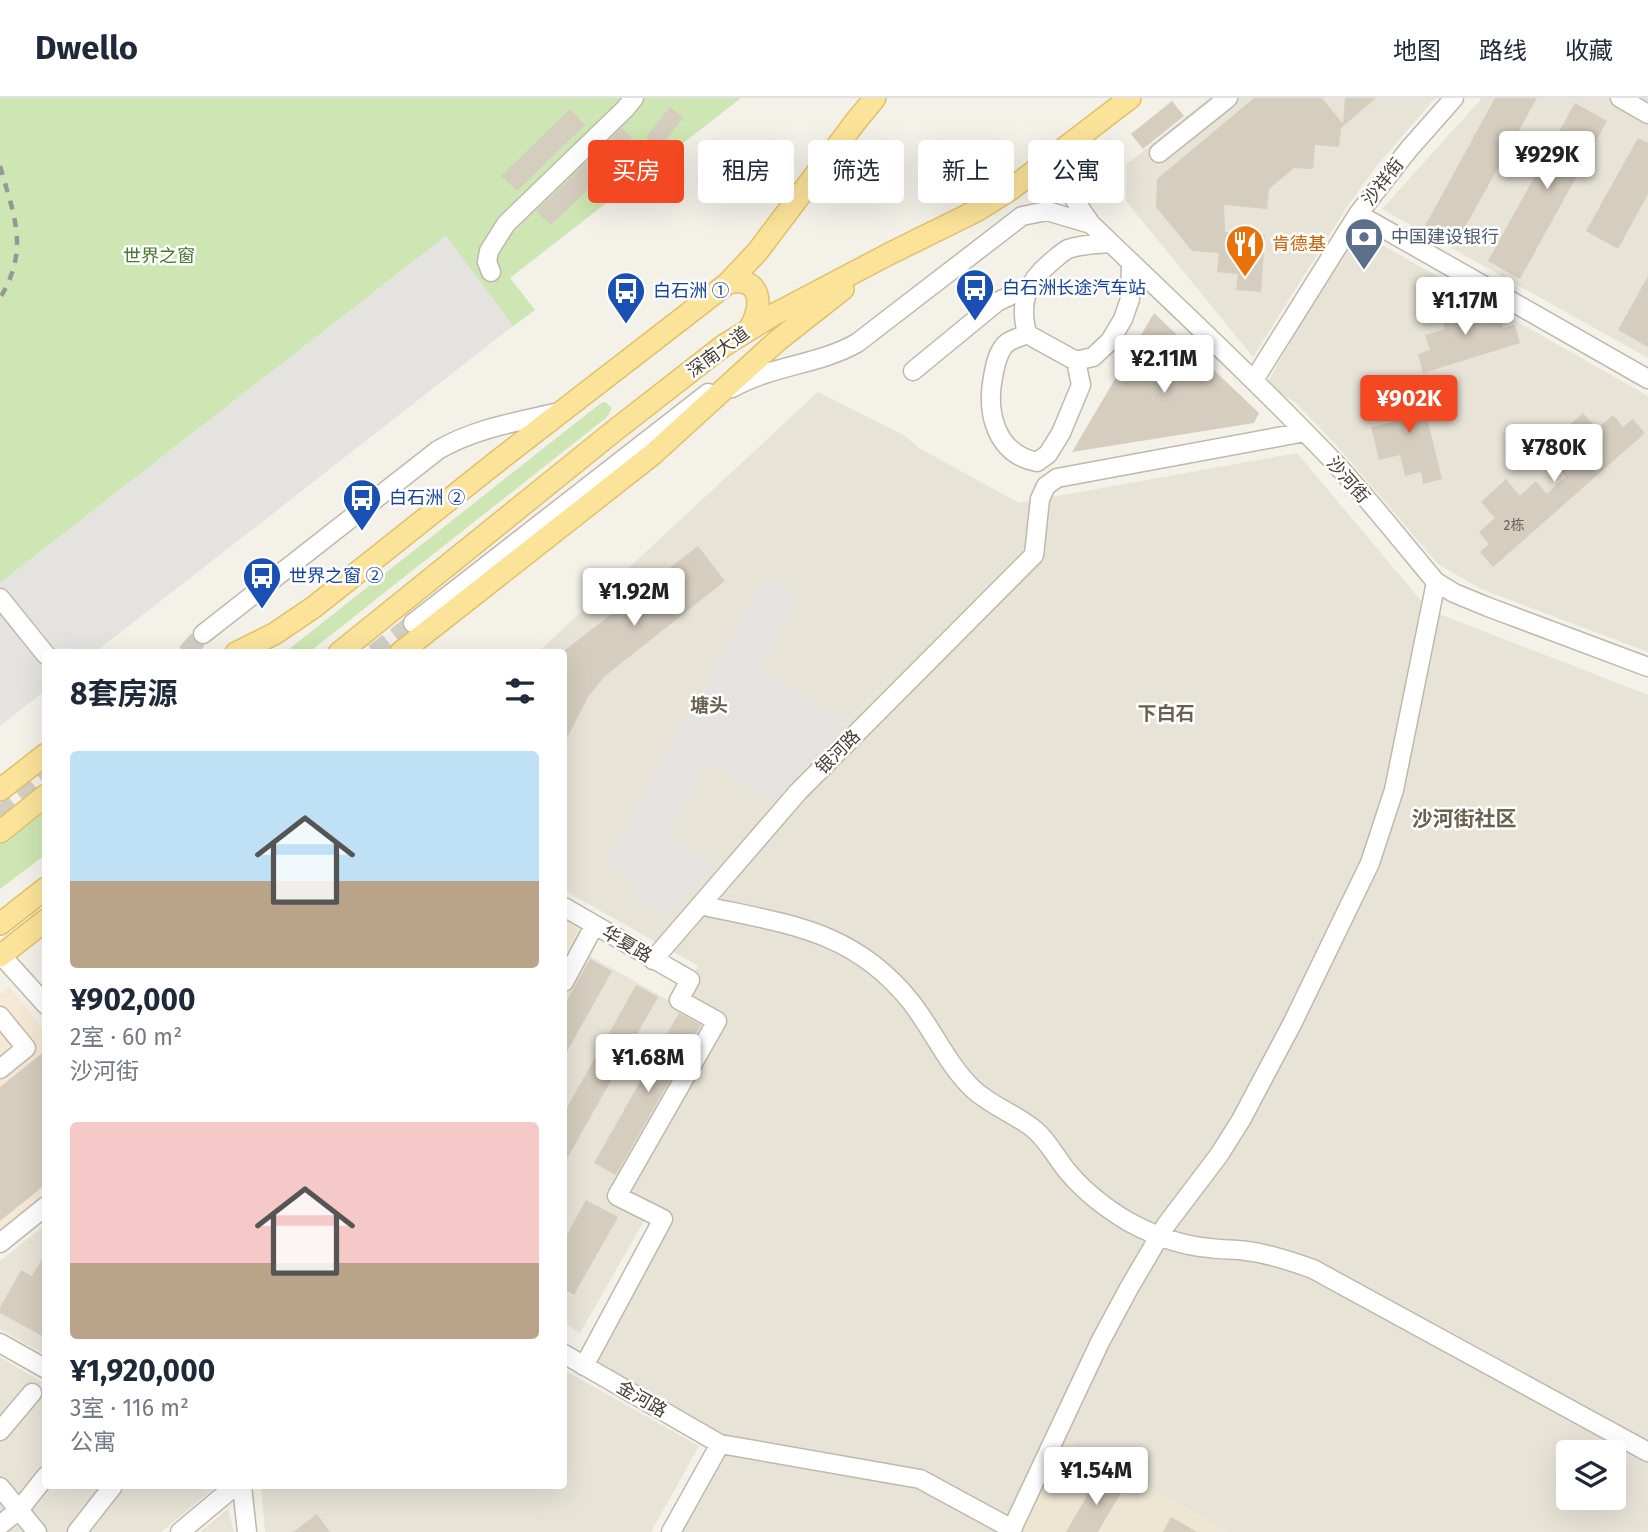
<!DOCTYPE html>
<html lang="zh">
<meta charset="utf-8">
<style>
:root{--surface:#fff;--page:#f6f6f7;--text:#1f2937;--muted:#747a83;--line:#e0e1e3;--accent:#f34821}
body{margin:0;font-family:"Fira Sans","Noto Sans SC",sans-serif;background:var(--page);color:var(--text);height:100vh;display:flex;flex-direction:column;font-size:26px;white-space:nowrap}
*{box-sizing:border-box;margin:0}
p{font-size:23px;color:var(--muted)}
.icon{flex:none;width:38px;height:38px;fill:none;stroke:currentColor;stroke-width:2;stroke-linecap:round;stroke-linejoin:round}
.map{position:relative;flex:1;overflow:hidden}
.details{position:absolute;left:42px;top:551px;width:525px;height:840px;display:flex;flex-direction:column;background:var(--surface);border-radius:7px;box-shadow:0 7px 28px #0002}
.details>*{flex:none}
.hud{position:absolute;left:588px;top:42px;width:665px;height:63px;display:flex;gap:14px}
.fabs{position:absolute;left:1556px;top:1342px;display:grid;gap:14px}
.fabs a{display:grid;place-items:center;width:70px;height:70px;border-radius:7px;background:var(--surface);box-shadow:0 7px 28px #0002;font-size:35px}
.price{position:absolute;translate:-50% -60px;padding:0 16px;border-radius:7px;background:#fff;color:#222;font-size:23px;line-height:46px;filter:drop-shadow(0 2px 4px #0008)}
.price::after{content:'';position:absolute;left:50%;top:42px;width:21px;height:16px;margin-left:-10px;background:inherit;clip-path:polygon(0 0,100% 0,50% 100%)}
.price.selected{background:var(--accent);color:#fff}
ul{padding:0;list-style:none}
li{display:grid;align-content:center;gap:14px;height:371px;padding:0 28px}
li span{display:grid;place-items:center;height:217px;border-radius:7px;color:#555}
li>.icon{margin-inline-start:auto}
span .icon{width:126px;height:126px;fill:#fffc;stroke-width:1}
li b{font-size:30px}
h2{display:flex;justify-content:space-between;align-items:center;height:84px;padding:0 28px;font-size:30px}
.chip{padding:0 24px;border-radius:7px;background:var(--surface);box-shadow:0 7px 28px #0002;font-size:24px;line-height:63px}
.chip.selected{background:var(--accent);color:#fff}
header{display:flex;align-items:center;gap:42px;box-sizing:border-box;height:98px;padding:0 35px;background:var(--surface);border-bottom:2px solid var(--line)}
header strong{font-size:33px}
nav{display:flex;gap:38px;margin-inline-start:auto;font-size:24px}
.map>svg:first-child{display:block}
</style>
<header>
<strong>Dwello</strong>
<nav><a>地图</a><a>路线</a><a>收藏</a></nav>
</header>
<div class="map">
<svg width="1648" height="1434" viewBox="0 0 1648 1434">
<rect width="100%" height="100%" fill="#f4f1e9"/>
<path fill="#e7e3d7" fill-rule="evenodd" d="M1209,0H1435L1375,70L1347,109L1253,259L1126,103L1127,66Z
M1482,0H1648V260L1382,111Z
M1354,131L1648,298V554L1481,491L1438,466L1339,350L1295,304L1266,287Z
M818,294L905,338L919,350L1019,405L1297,355L1429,512L1648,597V1434H1228L1066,1342L1013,1434H671L720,1346L584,1268L662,1122L617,1098L717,923L679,902L698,868L564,792V555H537ZM1568,1354H1614V1400H1568Z
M588,857L707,924L608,1100L645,1121L580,1235L564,1225V900Z
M45,1127V1257L0,1231V1163Z
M0,1259L45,1286L46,1388H217L161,1434H0Z
M564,1272L699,1348L651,1434H265L261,1388H564Z
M228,1411L234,1434H200Z"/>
<path fill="#f5e8d5" d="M564,822L579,830L564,859Z
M9,889L45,934L46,1095L0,1132V896Z"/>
<path fill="#ece6d3" d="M1066,1342L1228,1434H1014Z"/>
<path fill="#cde6b3" d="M0,0H741L510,180L535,212L513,228L446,138L0,485Z
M605,304L612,310L607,319L308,555H284L601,305Z
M45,708V757L0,791V744Z"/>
<path fill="#e5e3e0" d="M446,138L513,228L94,555H46L45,593L0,628V485Z
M765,479L800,499L758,573L847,623L774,702L707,665L666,739L715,766L666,819L632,800L640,785L605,766Z"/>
<path fill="#d5cdbe" d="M1254,0H1322L1343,26L1345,0H1376L1341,30L1339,49L1315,47L1313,71L1294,70L1269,91L1267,111L1224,107L1225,134L1265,137L1261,194L1236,192L1238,176L1217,174L1219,155L1192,153L1156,109L1157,81Z
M1495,0H1537L1456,145L1425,128Z
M1172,3L1184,18L1143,51L1131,36Z
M1575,5L1607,23L1520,181L1488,163Z
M670,9L683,19L659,52L646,39Z
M570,11L585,27L517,93L501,78Z
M622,30L632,40L617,56L621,60L551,127L536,113Z
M1638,40L1648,45V96L1618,151L1586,133Z
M1648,178V249L1618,232Z
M1471,201L1478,221L1498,215L1503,230L1515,227L1520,245L1423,275L1418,256L1430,252L1425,237L1445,231L1439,210Z
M1154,215L1259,315L1254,325L1072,354Z
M1418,283L1442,381L1423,386L1421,374L1405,378L1400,357L1379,362L1371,329L1392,324L1387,303L1403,300L1399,287Z
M1583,315L1597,331L1613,317L1623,329L1633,321L1645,335L1493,469L1480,454L1489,446L1479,434L1495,420L1481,404L1506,381L1520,398L1536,383L1547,396L1556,387L1566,379L1555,367L1571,353L1558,337Z
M698,448L725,483L605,578L588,599L564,646V553Z
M590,861L612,873L564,959V908Z
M636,887L658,899L564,1066V1015Z
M679,915L701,927L616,1077L594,1065Z
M46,952V1086L0,1123V989Z
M586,1102L618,1119L574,1197L564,1191V1142Z
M46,1154V1240L0,1215V1210L21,1172L32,1178Z
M1099,1377L1123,1391L1098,1434H1066Z
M317,1416L330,1434H293Z
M1171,1419L1197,1434H1163Z"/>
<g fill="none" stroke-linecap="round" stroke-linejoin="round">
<path stroke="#d1cec5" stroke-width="18" stroke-dasharray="18 9" stroke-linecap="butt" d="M186,555L203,536
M374,555L413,525
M0,717L46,681"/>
<g stroke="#bfb9ab" stroke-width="21">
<path id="minor" d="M1620,0L1648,16
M1065,51C1062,84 1072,100 1091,126C1173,205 1257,283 1336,366C1371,404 1403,445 1436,484L1454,495L1488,509L1648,569
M1159,55L1228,0
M1358,116L1648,281
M1111,145C1097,146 1082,146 1068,151C1062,154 1056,160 1051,164C1026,185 1019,205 1027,236L1076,263L1093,259L1110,243L1123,221L1130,201L1131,164
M491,174L487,164L489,153L506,126L625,11L634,0
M1027,236C1021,239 1012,241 1007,245C998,252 995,268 993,279C986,315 996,356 1037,364L1048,356L1061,335L1081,287L1076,263
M913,273L997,204L1028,189
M1254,282L1358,116L1409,51L1454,0
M732,290C773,267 818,267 857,245L1022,118L1047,113L1091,126
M0,500L46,557
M413,525L708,295
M203,536L438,352C476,330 517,324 559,314
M700,807C786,826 853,831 911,904C933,932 947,966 973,991C991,1008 1016,1016 1035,1032C1049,1044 1056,1060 1068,1074C1084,1093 1107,1111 1129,1124C1153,1137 1183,1148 1210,1150C1222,1152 1234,1151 1247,1153C1270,1156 1291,1163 1313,1171L1648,1354
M564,809L690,882L679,902L717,923L617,1098L663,1121L584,1268
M1,857L46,907
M653,862L798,694L1034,457L1040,401L1046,388L1057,380L1305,334
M564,884L594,828
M0,918L26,950L0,971
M0,1145L46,1108
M0,1245L46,1271
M564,1256L720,1346L920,1381L1012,1431L1100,1244L1129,1190L1166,1127L1219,1057L1241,1022L1293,924L1370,765L1394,692L1436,484
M0,1333L32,1295
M242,1388L247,1434
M0,1389L37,1434
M0,1427L19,1412L46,1378
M77,1434L113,1388
M180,1434L235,1388
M671,1434L720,1346"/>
</g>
<g stroke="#e0c16a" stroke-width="24">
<path id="major" d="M728,185C761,177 764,207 750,230
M236,555L274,536L314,509L499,362L728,185L758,153L856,23L875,0
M339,555L614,333L723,248L773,217L889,156L976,113L1011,91L1130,0
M400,555L653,356L777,243L843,191
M0,692L46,656
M0,734L46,697
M0,826L46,790
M0,858L46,822"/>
</g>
<use href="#minor" stroke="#fff" stroke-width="18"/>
<use href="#major" stroke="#fbe39a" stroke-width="21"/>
<path stroke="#979797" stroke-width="4.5" stroke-dasharray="9 9" stroke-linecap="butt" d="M0,68C14,118 30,151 0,200"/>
</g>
<defs>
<g id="bank-pin" transform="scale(2.0125)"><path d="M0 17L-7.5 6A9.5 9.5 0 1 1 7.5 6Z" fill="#5c6f8a" stroke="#fff"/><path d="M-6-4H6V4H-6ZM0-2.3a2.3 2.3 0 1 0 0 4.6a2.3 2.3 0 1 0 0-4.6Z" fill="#fff"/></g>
<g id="restaurant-pin" transform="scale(2.0125)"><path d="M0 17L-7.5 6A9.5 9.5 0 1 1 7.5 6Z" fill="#e8710a" stroke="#fff"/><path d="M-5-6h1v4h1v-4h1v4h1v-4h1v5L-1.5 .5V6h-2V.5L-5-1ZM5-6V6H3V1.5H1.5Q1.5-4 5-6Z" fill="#fff"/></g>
<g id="bus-pin" transform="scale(2.0125)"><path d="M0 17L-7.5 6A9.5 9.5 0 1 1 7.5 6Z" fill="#1a4fb4" stroke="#fff"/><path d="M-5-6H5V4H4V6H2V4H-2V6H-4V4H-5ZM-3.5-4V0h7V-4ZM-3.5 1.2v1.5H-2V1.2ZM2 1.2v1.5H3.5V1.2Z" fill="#fff"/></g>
</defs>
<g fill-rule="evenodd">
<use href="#bank-pin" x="1364" y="139"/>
<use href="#restaurant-pin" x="1245" y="146"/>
<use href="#bus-pin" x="975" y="190"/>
<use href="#bus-pin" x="626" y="193"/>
<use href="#bus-pin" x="362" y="400"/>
<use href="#bus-pin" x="262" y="478"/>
</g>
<g text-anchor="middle" stroke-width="5" stroke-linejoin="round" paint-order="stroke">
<g font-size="14" fill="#6a6459">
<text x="1514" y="432">2栋</text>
</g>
<g font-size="18" fill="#474137" stroke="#fff">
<text transform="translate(1383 84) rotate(-52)" y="6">沙祥街</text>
<text transform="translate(718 254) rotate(-36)" y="6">深南大道</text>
<text transform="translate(1348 382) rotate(49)" y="6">沙河街</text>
<text transform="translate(838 654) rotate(-45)" y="6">银河路</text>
<text transform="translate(627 846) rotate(30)" y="6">华夏路</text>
<text transform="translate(642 1301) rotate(30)" y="6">金河路</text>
</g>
<g font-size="18" fill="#4e5e75" stroke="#fff" text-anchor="start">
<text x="1391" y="145">中国建设银行</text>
</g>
<g font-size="18" fill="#c56008" stroke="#fff" text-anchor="start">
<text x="1272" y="152">肯德基</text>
</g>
<g font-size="18" fill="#46772c" stroke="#fff">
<text x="159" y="164">世界之窗</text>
</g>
<g font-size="18" fill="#164399" stroke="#fff" text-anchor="start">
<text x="1002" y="196">白石洲长途汽车站</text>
<text x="653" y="199">白石洲 ①</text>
<text x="389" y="406">白石洲 ②</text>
<text x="289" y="484">世界之窗 ②</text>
</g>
<g font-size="19" font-weight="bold" fill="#69604f" stroke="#fff">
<text x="709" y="614">塘头</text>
<text x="1166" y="622">下白石</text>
</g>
<g font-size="21" font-weight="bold" fill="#69604f" stroke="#fff">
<text x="1464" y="728">沙河街社区</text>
</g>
</g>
</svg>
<div class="fabs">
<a><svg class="icon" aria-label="layers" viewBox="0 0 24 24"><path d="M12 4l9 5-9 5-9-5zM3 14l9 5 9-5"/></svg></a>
</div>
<b class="price" style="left:1547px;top:93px">¥929K</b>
<b class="price" style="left:1465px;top:239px">¥1.17M</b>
<b class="price" style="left:1164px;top:297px">¥2.11M</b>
<b class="price selected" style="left:1409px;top:337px">¥902K</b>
<b class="price" style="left:1554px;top:386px">¥780K</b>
<b class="price" style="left:634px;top:530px">¥1.92M</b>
<b class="price" style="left:648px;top:996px">¥1.68M</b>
<b class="price" style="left:1096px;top:1409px">¥1.54M</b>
<div class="hud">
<a class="chip selected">买房</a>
<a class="chip">租房</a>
<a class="chip">筛选</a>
<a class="chip">新上</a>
<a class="chip">公寓</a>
</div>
<section class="details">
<h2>8套房源<svg class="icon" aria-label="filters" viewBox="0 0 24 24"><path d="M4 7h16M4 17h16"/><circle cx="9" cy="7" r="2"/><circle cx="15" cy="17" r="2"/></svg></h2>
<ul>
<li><span style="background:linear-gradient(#bfe0f5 60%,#b9a48a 0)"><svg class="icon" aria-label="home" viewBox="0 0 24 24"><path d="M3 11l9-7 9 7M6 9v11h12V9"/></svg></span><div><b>¥902,000</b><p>2室 · 60 m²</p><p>沙河街</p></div></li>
<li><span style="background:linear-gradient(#f6c9c9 65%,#b9a48a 0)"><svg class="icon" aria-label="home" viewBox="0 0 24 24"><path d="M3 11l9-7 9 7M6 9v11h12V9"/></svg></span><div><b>¥1,920,000</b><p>3室 · 116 m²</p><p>公寓</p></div></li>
</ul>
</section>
</div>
